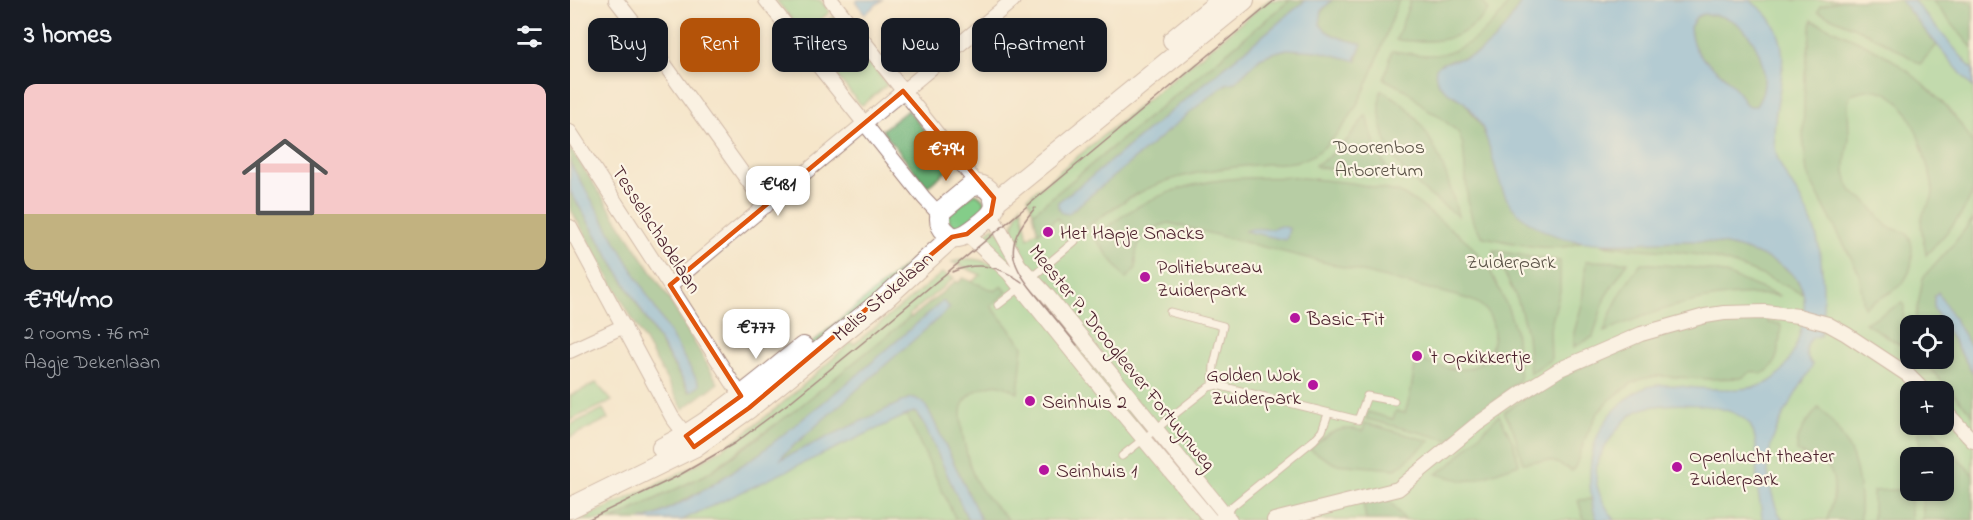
<!DOCTYPE html>
<meta charset="utf-8">
<style>
:root{--surface:#171b24;--page:#242831;--text:#f1f3f6;--muted:#9ea1a6;--accent:#b45309}
body{margin:0;font-family:"Indie Flower",sans-serif;background:var(--page);color:var(--text);height:100vh;display:flex;flex-direction:column;font-size:22px;white-space:nowrap}
*{box-sizing:border-box;margin:0}
p{font-size:20px;color:var(--muted)}
.icon{flex:none;width:33px;height:33px;fill:none;stroke:currentColor;stroke-width:2;stroke-linecap:round;stroke-linejoin:round}
.map{position:relative;flex:1;overflow:hidden}
.panel{display:flex;flex-direction:column;background:var(--surface);width:570px}
.panel>*{flex:none}
.banner{position:absolute;left:18px;top:18px;width:570px;height:54px;display:flex;gap:12px}
.controls{position:absolute;left:1330px;top:315px;display:grid;gap:12px}
.controls a{display:grid;place-items:center;width:54px;height:54px;border-radius:12px;background:var(--surface);box-shadow:0 3px 9px #0003;font-size:30px}
.price{position:absolute;translate:-50% -51px;padding:0 14px;border-radius:12px;background:#fff;color:#222;font-size:20px;line-height:39px;filter:drop-shadow(0 2px 3px #0008)}
.price::after{content:'';position:absolute;left:50%;top:36px;width:18px;height:14px;margin-left:-9px;background:inherit;clip-path:polygon(0 0,100% 0,50% 100%)}
.price.on{background:var(--accent);color:#fff}
ul{padding:0;list-style:none}
li{display:grid;align-content:center;gap:12px;height:318px;padding:0 24px}
li span{display:grid;place-items:center;height:186px;border-radius:12px;color:#555}
li>.icon{margin-inline-start:auto}
span .icon{width:108px;height:108px;fill:#fffc;stroke-width:1}
li b{font-size:26px}
h2{display:flex;justify-content:space-between;align-items:center;height:72px;padding:0 24px;font-size:26px}
.pill{padding:0 21px;border-radius:12px;background:var(--surface);box-shadow:0 3px 9px #0003;font-size:21px;line-height:54px}
.pill.on{background:var(--accent);color:#fff}
main{display:flex;flex:1;min-height:0}
.map>svg:first-child{display:block}
</style>
<main>
<section class="panel">
<h2>3 homes<svg class="icon" aria-label="filters" viewBox="0 0 24 24"><path d="M4 7h16M4 17h16"/><circle cx="9" cy="7" r="2"/><circle cx="15" cy="17" r="2"/></svg></h2>
<ul>
<li><span style="background:linear-gradient(#f6c9c9 70%,#c2b280 0)"><svg class="icon" aria-label="home" viewBox="0 0 24 24"><path d="M3 11l9-7 9 7M6 9v11h12V9"/></svg></span><div><b>€794/mo</b><p>2 rooms · 76 m²</p><p>Aagje Dekenlaan</p></div></li>
</ul>
</section>
<div class="map">
<svg width="1403" height="520" viewBox="0 0 1403 520">
<rect width="100%" height="100%" fill="#fcf5e5"/>
<filter id="ink" filterUnits="userSpaceOnUse"><feTurbulence type="fractalNoise" baseFrequency=".0167" numOctaves="2"/><feDisplacementMap in="SourceGraphic" scale="12" xChannelSelector="R" yChannelSelector="G"/><feConvolveMatrix kernelMatrix="1 2 1 2 8 2 1 2 1" color-interpolation-filters="sRGB"/></filter>
<filter id="wash" filterUnits="userSpaceOnUse"><feTurbulence type="fractalNoise" baseFrequency=".008" numOctaves="4" result="noise"/><feDisplacementMap in="SourceGraphic" scale="24" xChannelSelector="R" yChannelSelector="G"/><feGaussianBlur stdDeviation="1.35" result="paint"/><feColorMatrix in="noise" values="0 0 0 0 0 0 0 0 0 0 0 0 0 0 0 0 0 1.4 0 .05"/><feComposite in="paint" operator="in"/></filter>
<g filter="url(#wash)">
<rect width="100%" height="100%" fill="#f5e6cb"/>
<path fill="#84cd89" stroke="#67765a" stroke-width="1.5" fill-rule="evenodd" d="M206,0H250L260,12L233,33Z
M699,0H720L463,213L458,197Z
M745,0H1403V520H77L411,275L382,262C397,257 410,258 424,266L408,240L424,227L444,244L443,225L451,205L458,238ZM1341,326H1374V358H1341ZM1341,392H1374V424H1341ZM1341,458H1374V490H1341Z
M264,16L317,85L292,105L288,102L236,37Z
M405,193C412,196 415,200 416,207L398,226L385,228L380,223L378,214Z
M354,250L307,297L183,392Z
M372,273L384,278L339,315L340,317L228,408L135,475L42,520H10C52,500 95,483 134,460C188,428 235,384 281,342L284,344Z
M26,383L42,401L0,420V396Z
M33,409L38,419L0,437V425Z"/>
<path fill="#6bb075" stroke="#5a6850" stroke-width="1.5" d="M720,0H736L521,177L488,202L498,214L635,100L656,84L665,82L690,58L702,53L717,49L748,51L787,60L791,44C766,37 731,29 762,0H829C808,52 795,116 748,152C731,164 715,163 696,164C673,166 649,168 627,173C575,183 544,206 503,238L487,218L468,233L463,213Z
M841,0H911L919,10C892,43 866,43 826,40Z
M940,0H952C942,19 927,42 907,53C896,59 882,59 871,64L880,94L894,102L910,124L923,153L932,187L993,238L1011,242C984,255 942,242 913,237L903,222L898,203L893,145L888,132L866,114L859,111L836,90L814,79L822,51C833,52 845,55 856,55C889,57 925,28 940,0Z
M1272,0H1330L1367,45L1350,64C1318,42 1285,27 1248,12L1250,6Z
M1362,0H1396L1403,6V49Z
M1133,14C1146,15 1158,16 1169,25C1191,43 1203,82 1186,106H1177C1171,97 1166,87 1157,79C1138,61 1121,56 1120,27L1126,17Z
M1242,20C1271,34 1305,46 1331,66C1352,81 1396,122 1403,147C1403,156 1403,179 1403,189C1399,211 1371,239 1356,255C1355,244 1348,225 1353,214C1357,204 1363,202 1363,190C1362,179 1358,168 1355,158C1345,122 1328,75 1281,94L1278,102L1279,138L1275,162V172L1278,184L1283,193L1295,200L1318,227L1337,233C1342,240 1342,247 1342,255C1343,286 1317,294 1294,307L1289,273L1237,174L1233,137L1235,74Z
M811,90C857,112 877,170 888,216C842,184 802,153 811,90Z
M338,110L383,166L357,187L312,130Z
M795,116H796L798,118C802,140 809,158 822,176L747,167L745,165C766,155 782,136 795,116Z
M0,148L93,289L148,383L113,409L0,208V191L119,392L129,385L0,163Z
M724,177L782,183L828,192L846,202L898,242L918,266L938,308L945,329L950,379L879,440L796,419L798,412L823,419L826,411L835,413L840,396L846,359C862,363 884,373 900,368C928,359 932,320 909,304C903,300 894,298 887,296L599,223C586,226 571,235 567,249C565,255 566,263 566,268L556,279L525,238C562,203 608,184 659,179C680,177 703,178 724,177Z
M1403,219V350L1368,293L1364,296V309L1374,326H1344L1353,278L1382,246Z
M1086,241C1107,241 1130,239 1151,243C1177,248 1228,264 1233,294C1201,279 1168,263 1133,256C1100,249 1065,250 1031,245Z
M923,250L960,257L990,261V291L980,329L981,360L960,373L957,334L948,301Z
M1016,261L1058,262L1035,297L1023,337L1004,347V332L1012,304Z
M1071,263L1128,268L1153,273L1210,296C1149,289 1089,308 1034,332C1042,306 1054,285 1071,263Z
M393,278L425,291L432,286L437,292L421,306L453,346L448,393C430,383 425,381 406,391C401,394 396,399 393,404C386,417 399,468 406,481C414,496 427,508 439,520H411L361,415L345,398H340L211,460L214,454L373,301L286,376L189,454L142,485L89,514L71,520H42L135,475L162,457L228,408L340,317L341,318L386,281L388,283Z
M1332,303L1334,304L1332,346L1295,323Z
M1198,318V323L1210,324L1211,327C1209,343 1210,368 1191,374C1182,369 1180,372 1172,378L1139,379L1088,376L1071,379L1061,384L1041,399L1027,414L1014,441L1005,468L1002,471C981,458 976,459 953,463L943,429L934,412L982,381L1062,344L1115,327L1149,320Z
M1374,326L1403,373V415L1351,359L1374,358Z
M1249,407C1283,443 1292,470 1290,520H1257C1263,501 1271,477 1253,462C1245,455 1235,458 1227,451C1226,432 1238,421 1249,407Z
M340,412L346,413L355,426L398,520H386L336,414Z
M929,415L943,442L949,464L906,479L895,481L866,474L879,466Z
M795,423L860,441L826,469L765,464L739,449C758,434 768,424 793,431Z
M1349,425H1360L1403,475V520H1353L1352,491L1374,490V458L1350,457Z
M1341,489V520H1303V491Z
M818,499L835,520H796L793,503Z
M1021,499L1027,520H1014L1008,500Z"/>
<path fill="#65abdb" stroke="#586583" stroke-width="1.5" fill-rule="evenodd" d="M288,0H312L295,14L286,2Z
M736,0H762L752,10L750,24C758,37 778,40 792,44L786,58L787,61L748,51L717,49L702,53L690,58L665,82L656,84L635,100L498,214L492,213L488,207V202L521,177Z
M952,0H1180C1185,5 1192,9 1197,15C1232,56 1196,107 1206,153C1211,172 1223,185 1232,202C1236,211 1242,221 1245,231C1253,253 1256,315 1250,336L1242,338C1234,347 1234,357 1243,365C1227,393 1200,430 1198,462C1197,471 1199,481 1201,490C1204,501 1206,511 1213,520H1192C1192,508 1188,496 1187,484C1185,465 1190,442 1180,425C1164,401 1090,400 1067,411C1051,420 1025,456 1026,475C1026,492 1035,507 1045,520H1027C1022,509 1021,497 1020,485C1019,452 1026,426 1051,404C1058,397 1068,390 1077,387C1093,382 1112,387 1127,388C1147,389 1182,392 1199,382C1217,372 1228,345 1232,325C1235,309 1237,290 1225,277C1215,266 1201,259 1187,254C1165,246 1144,241 1121,241C1062,240 990,258 944,209C927,191 923,148 911,125C907,117 901,109 895,103C882,93 862,88 866,68L871,64C882,59 896,59 907,53C927,42 942,19 952,0ZM1133,14C1146,15 1158,16 1169,25C1191,43 1203,82 1186,106H1177C1171,97 1166,87 1157,79C1138,61 1121,56 1120,27L1126,17Z
M1330,0H1343L1403,70V88Z
M0,163L130,385L120,392L0,191Z
M710,226L719,228L717,238L715,240L675,231C690,224 695,234 710,226Z
M1368,292L1403,350V373L1364,309V296Z
M373,301L380,308L214,454L211,459L340,398H345L354,403L361,415L411,520H398L355,426L347,413L343,412L112,520H71L89,514L118,499L142,485L189,454L286,376Z"/>
</g>
<g filter="url(#ink)">
<g fill="none" stroke-linecap="round" stroke-linejoin="round">
<g stroke="#a0827b" stroke-width="9">
<path id="lane" d="M461,278L505,241
M428,305L451,287
M600,312L653,326L644,365L643,386
M552,456L639,387L647,385L788,420L797,396L824,401
M645,520L744,440L752,431L758,414"/>
</g>
<g stroke="#a0827b" stroke-width="16">
<path id="street" d="M46,0L80,44L196,206
M196,0L354,198L370,215
M261,0L408,185
M0,132L175,402
M421,214L449,265L478,296L660,520
M0,227L102,417L121,442
M397,234L439,273L541,400L641,520
M100,285L443,0
M0,351L54,326
M1374,410L1403,441
M704,520L828,489L906,425L956,390L990,369L1071,334L1135,316L1154,313L1195,312L1228,316L1258,324L1276,334L1338,375L1355,392"/>
</g>
<g stroke="#a0827b" stroke-width="22">
<path id="secondary" d="M603,40L652,0
M408,185C419,186 427,198 424,209C421,217 397,236 388,237C383,238 379,235 376,232C369,226 369,219 371,211L400,187Z
M425,202L674,0
M92,448C144,422 188,382 233,347
M0,508L124,447L179,408L314,299L382,237"/>
</g>
<use href="#lane" stroke="#fff" stroke-width="7"/>
<use href="#street" stroke="#fff" stroke-width="14"/>
<use href="#secondary" stroke="#fff" stroke-width="20"/>
<path stroke="#4a1f2b" stroke-width="1.5" d="M465,208C431,247 440,264 471,301C483,316 495,330 507,345
M382,272C408,261 430,266 452,282
M17,520L108,476L165,443L220,402L296,340L705,0"/>
</g>
</g>
<path d="M0 0H1403V520H0ZM333,91L424,198L421,214L397,234L382,237L179,408L124,447L116,436L171,396L100,285Z" fill="#f5e6cb" fill-opacity=".55" fill-rule="evenodd"/>
<path fill="none" stroke="#e0560e" stroke-width="4.5" stroke-linejoin="round" d="M333,91L424,198L421,214L397,234L382,237L179,408L124,447L116,436L171,396L100,285Z"/>
<g fill="#b5179e" stroke="#fcf5e5" stroke-width="2">
<circle cx="478" cy="232" r="6"/>
<circle cx="575" cy="277" r="6"/>
<circle cx="725" cy="318" r="6"/>
<circle cx="847" cy="356" r="6"/>
<circle cx="743" cy="385" r="6"/>
<circle cx="460" cy="401" r="6"/>
<circle cx="1107" cy="467" r="6"/>
<circle cx="474" cy="470" r="6"/>
</g>
<g text-anchor="middle" stroke-width="4.5" stroke-linejoin="round" paint-order="stroke">
<g font-size="20" fill="#5b5347" stroke="#fcf5e5">
<text x="809" y="153">Doorenbos<tspan x="809" dy="23">Arboretum</tspan></text>
<text x="941" y="268">Zuiderpark</text>
</g>
<g font-size="20" fill="#4a1f2b" stroke="#fcf5e5">
<text transform="translate(87 229) rotate(57)" y="7">Tesselschadelaan</text>
<text transform="translate(312 296) rotate(-41)" y="7">Melis Stokelaan</text>
<text transform="translate(553 357) rotate(51)" y="7">Meester P. Droogleever Fortuynweg</text>
</g>
<g font-size="20" fill="#4a1f2b" stroke="#fcf5e5" text-anchor="start">
<text x="490" y="239">Het Hapje Snacks</text>
<text x="587" y="273">Politiebureau<tspan x="587" dy="23">Zuiderpark</tspan></text>
<text x="737" y="325">Basic-Fit</text>
<text x="859" y="363">'t Opkikkertje</text>
<text x="731" y="381" text-anchor="end">Golden Wok<tspan x="731" dy="23">Zuiderpark</tspan></text>
<text x="472" y="408">Seinhuis 2</text>
<text x="1119" y="462">Openlucht theater<tspan x="1119" dy="23">Zuiderpark</tspan></text>
<text x="486" y="477">Seinhuis 1</text>
</g>
</g>
</svg>
<div class="controls">
<a><svg class="icon" aria-label="locate" viewBox="0 0 24 24"><circle cx="12" cy="12" r="6"/><path d="M12 2v4M12 18v4M2 12h4M18 12h4"/></svg></a>
<a>+</a>
<a>−</a>
</div>
<b class="price on" style="left:376px;top:182px">€794</b>
<b class="price" style="left:208px;top:217px">€481</b>
<b class="price" style="left:186px;top:360px">€777</b>
<div class="banner">
<a class="pill">Buy</a>
<a class="pill on">Rent</a>
<a class="pill">Filters</a>
<a class="pill">New</a>
<a class="pill">Apartment</a>
</div>
</div>
</main>
